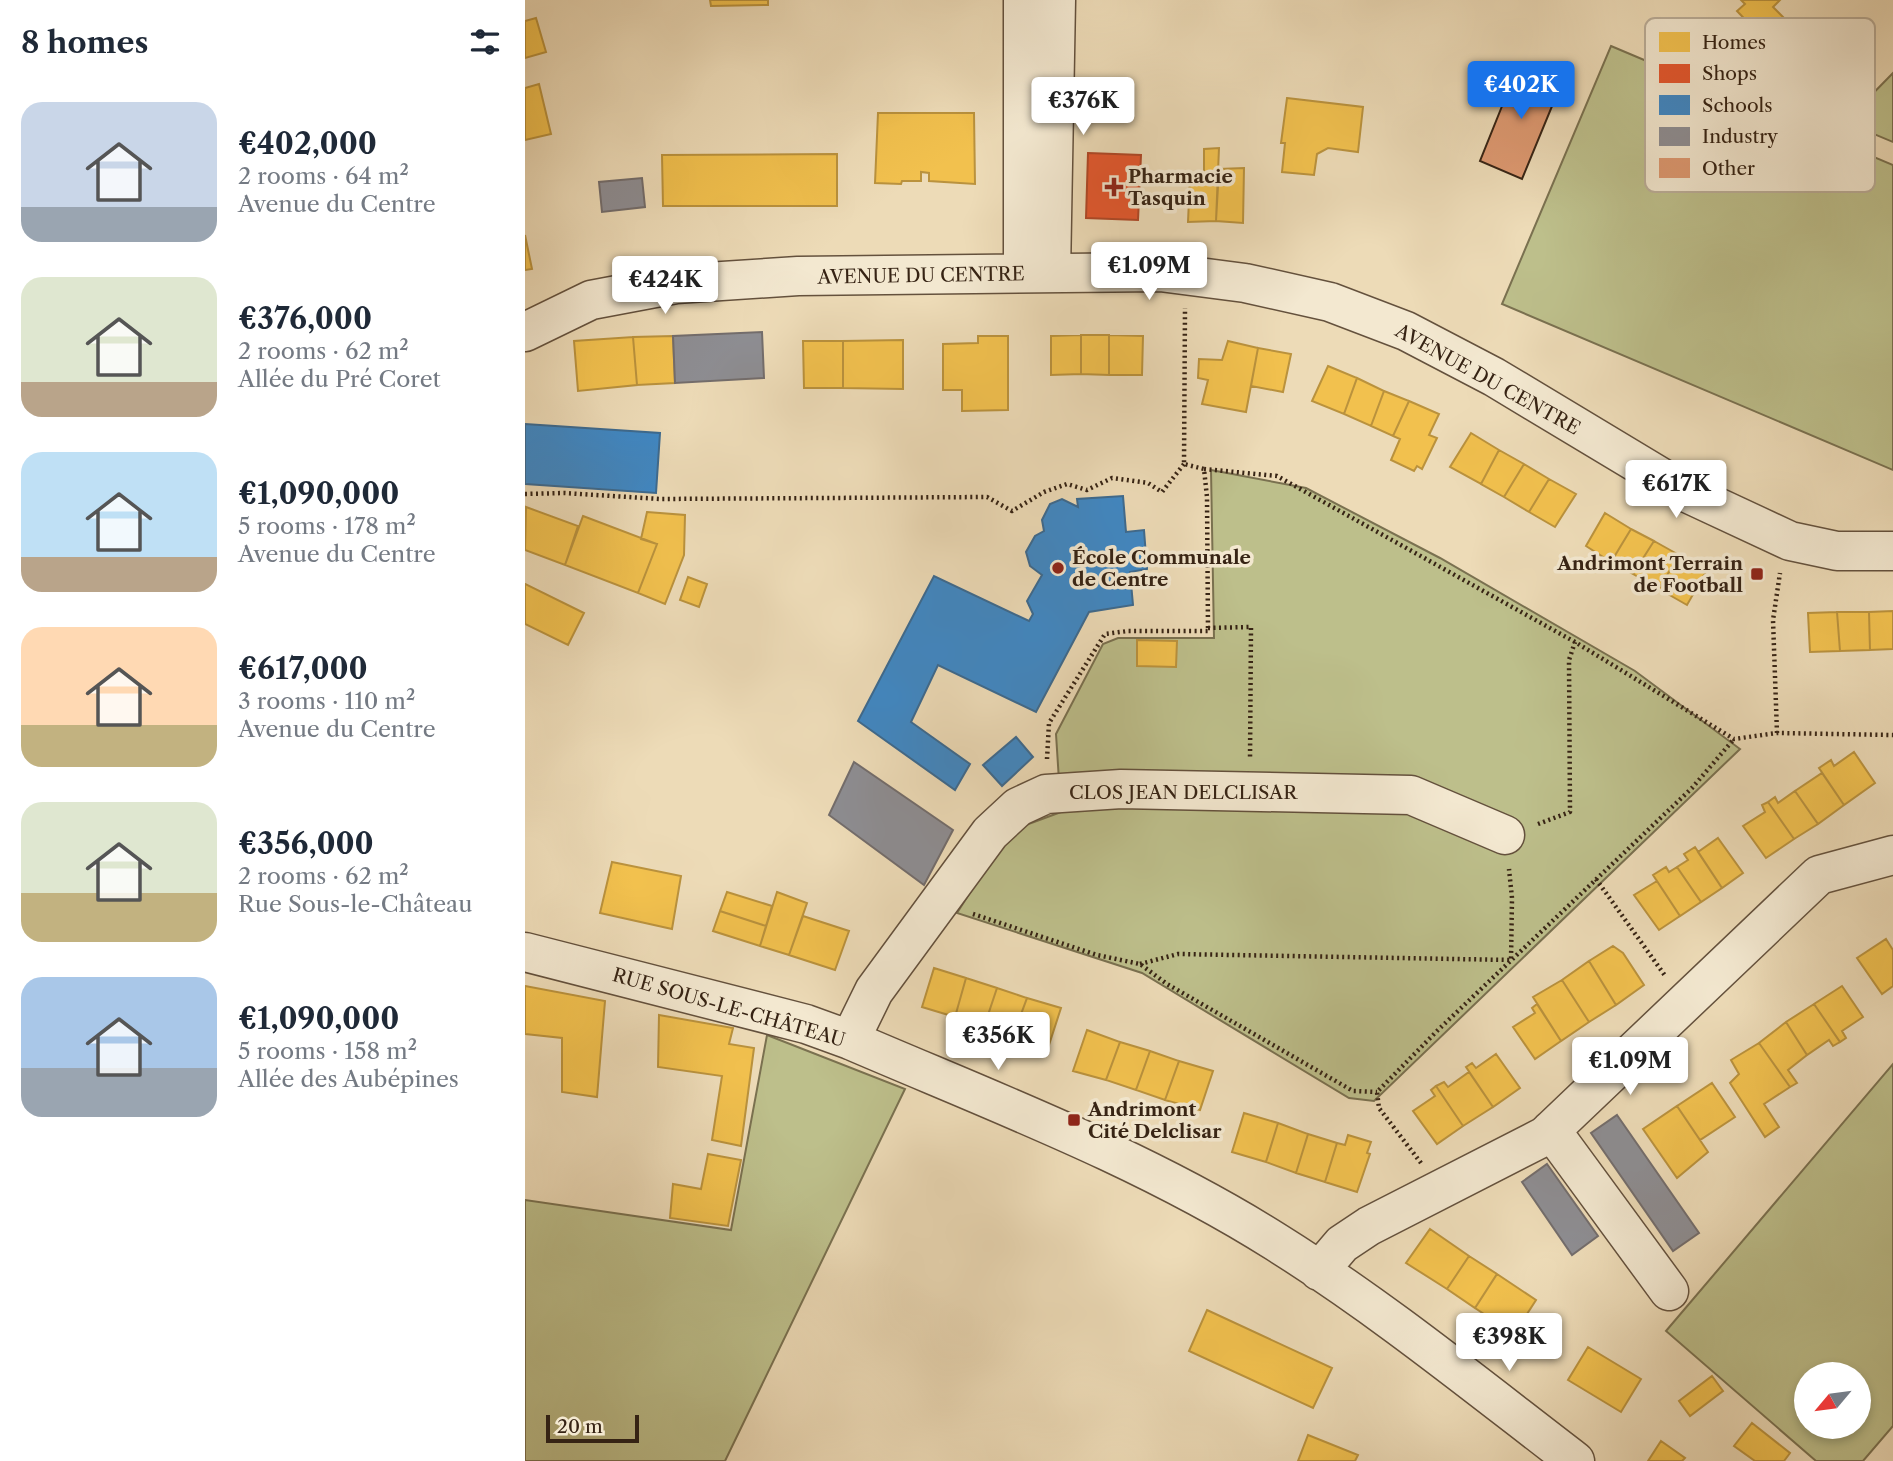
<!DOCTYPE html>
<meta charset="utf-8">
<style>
:root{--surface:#fff;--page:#f6f6f7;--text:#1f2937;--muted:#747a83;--accent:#1a73e8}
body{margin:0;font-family:"Libre Caslon Text",serif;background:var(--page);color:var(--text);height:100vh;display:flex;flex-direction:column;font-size:26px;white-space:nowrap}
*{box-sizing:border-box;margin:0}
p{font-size:23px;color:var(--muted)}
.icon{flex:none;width:38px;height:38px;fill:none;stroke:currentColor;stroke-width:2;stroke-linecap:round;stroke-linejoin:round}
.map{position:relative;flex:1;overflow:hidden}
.details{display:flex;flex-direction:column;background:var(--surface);width:525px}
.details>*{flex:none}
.needle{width:46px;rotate:241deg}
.controls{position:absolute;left:1269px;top:1362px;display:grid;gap:14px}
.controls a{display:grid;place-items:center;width:77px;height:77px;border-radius:50%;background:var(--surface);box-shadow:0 4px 10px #0003;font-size:35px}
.scale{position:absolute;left:21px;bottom:18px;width:93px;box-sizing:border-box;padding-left:7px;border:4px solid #362314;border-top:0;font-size:19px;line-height:24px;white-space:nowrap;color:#362314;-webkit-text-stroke:5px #f3e8d0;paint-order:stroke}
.price{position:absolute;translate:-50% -60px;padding:0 16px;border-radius:7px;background:#fff;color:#222;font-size:23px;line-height:46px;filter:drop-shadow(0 2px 4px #0008)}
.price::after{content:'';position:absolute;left:50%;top:42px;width:21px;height:16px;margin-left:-10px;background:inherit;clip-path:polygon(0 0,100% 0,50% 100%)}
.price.on{background:var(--accent);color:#fff}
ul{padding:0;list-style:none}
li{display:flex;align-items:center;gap:21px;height:175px;padding:0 21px}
li span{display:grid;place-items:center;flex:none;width:196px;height:140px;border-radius:21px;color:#555}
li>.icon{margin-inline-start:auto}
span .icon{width:84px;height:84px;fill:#fffc;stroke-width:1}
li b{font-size:30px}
h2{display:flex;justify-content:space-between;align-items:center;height:84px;padding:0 21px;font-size:30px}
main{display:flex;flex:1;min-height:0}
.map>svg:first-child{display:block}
</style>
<main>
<section class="details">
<h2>8 homes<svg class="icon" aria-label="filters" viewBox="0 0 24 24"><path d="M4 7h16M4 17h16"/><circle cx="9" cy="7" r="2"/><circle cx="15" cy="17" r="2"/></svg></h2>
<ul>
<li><span style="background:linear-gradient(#c9d6e8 75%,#9aa5b1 0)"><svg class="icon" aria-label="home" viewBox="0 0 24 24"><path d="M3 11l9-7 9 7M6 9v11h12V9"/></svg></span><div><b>€402,000</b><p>2 rooms · 64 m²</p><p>Avenue du Centre</p></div></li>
<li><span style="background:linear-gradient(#dfe7d0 75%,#b9a48a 0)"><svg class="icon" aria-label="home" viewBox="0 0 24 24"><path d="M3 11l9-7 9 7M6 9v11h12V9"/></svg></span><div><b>€376,000</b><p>2 rooms · 62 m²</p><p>Allée du Pré Coret</p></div></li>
<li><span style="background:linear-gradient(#bfe0f5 75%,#b9a48a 0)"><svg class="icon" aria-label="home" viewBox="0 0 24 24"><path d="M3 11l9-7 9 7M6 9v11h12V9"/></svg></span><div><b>€1,090,000</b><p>5 rooms · 178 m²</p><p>Avenue du Centre</p></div></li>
<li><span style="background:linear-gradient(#ffd9b3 70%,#c2b280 0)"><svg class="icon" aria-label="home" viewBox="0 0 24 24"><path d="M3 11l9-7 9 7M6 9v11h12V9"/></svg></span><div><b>€617,000</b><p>3 rooms · 110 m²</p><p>Avenue du Centre</p></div></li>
<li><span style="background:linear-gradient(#dfe7d0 65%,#c2b280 0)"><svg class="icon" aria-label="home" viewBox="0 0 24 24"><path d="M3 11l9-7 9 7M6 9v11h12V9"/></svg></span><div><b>€356,000</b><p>2 rooms · 62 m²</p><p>Rue Sous-le-Château</p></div></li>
<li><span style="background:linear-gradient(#a9c7e8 65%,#9aa5b1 0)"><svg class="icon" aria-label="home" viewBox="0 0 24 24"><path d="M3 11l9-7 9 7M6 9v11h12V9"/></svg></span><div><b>€1,090,000</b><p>5 rooms · 158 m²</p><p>Allée des Aubépines</p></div></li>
</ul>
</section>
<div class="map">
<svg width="1368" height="1461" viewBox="0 0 1368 1461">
<rect width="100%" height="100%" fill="#eddbb7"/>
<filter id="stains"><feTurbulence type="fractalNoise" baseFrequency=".00286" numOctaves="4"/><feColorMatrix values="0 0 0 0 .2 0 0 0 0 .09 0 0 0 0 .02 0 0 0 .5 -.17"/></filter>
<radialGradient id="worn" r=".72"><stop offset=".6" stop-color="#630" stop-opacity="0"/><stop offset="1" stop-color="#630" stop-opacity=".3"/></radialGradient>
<path fill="#bdbf8b" stroke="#7a7150" stroke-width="2" fill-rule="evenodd" d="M1086,46L1368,165V470L977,304Z
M1368,73V142L1320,122Z
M686,470L781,488L915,558L1110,671L1215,749L849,1101L824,1098L617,973L432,913L458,872L490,829L536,812L531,734L578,644L593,638H689Z
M242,1035L380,1089L200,1461H0V1200L206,1230Z
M1368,1064V1426L1338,1461H1291L1141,1331ZM1281,1374H1334V1426H1281Z"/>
<path fill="#f2c14e" stroke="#ba923d" stroke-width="2" d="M185,0H243V5L186,6Z
M1216,0H1255L1248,7L1258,17L1237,37L1212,11L1220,4Z
M11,18L21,52L0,58V21Z
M14,84L26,134L0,140V88Z
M762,98L838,107L833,152L803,148L792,154L789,175L757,172L760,143H756Z
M353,113H449L450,184L404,181V173L396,172V181H377L376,184L350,183Z
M694,148L691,221L663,222L665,177L679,178V149Z
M312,154V206H138L137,155Z
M719,168L718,223L691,221L694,169Z
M0,235L7,269L0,270Z
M556,335V374L526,375V336Z
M556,335H584V375L556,374Z
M584,335L618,336L617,375H584Z
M148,336L150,383L112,385L108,337Z
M453,336H483V410L437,411V390H418V344L453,343Z
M108,337L112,385L53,391L49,341Z
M378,340V389L318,388V341Z
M278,341H318V388H279Z
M703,341L733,348L721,412L677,404L683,380L673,378L674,359L697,360Z
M733,348L766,354L758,392L726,386Z
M803,366L832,378L819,414L787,401Z
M832,378L859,391L846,426L819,414Z
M859,391L884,401L868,436L846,426Z
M884,401L914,414L904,435L912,438L897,469L892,466L889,471L866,460L875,439L868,436Z
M946,433L974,450L956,484L925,467Z
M974,450L999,464L979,497L956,484Z
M999,464L1024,479L1004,512L979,497Z
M1024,479L1051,494L1030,527L1004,512Z
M1,507L53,526L40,565L0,550Z
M122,512L160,515L159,555L140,604L113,593L132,544L116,539Z
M1080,513L1106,529L1086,562L1061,546Z
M58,516L132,544L113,593L40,565Z
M1106,529L1129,541L1108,574L1086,562Z
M1129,541L1154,555L1134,589L1108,574Z
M1154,555L1182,570L1162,605L1134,589Z
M163,577L182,584L174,607L155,600Z
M0,584L59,613L43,645L0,624Z
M1368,611V649L1345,650L1344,612Z
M1312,612H1344L1345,650L1315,651Z
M1312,612L1315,651L1285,652L1283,613Z
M612,640L652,641L651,667L612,666Z
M1329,752L1350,783L1319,805L1294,768L1306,760L1309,766Z
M1297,773L1319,805L1293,824L1270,791Z
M1270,791L1293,824L1269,839L1243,802L1250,797L1253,803Z
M1243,802L1269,839L1241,858L1218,826L1240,812L1237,805Z
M1193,838L1218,873L1197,888L1173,852Z
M1170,847L1197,888L1176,902L1152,867L1163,860L1159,854Z
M87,862L156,876L147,929L75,913Z
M1141,867L1144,872L1152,867L1176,902L1155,916L1128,875Z
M1132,881L1155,916L1134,930L1109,895Z
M202,892L247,906L241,926L195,911Z
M252,892L282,903L264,955L235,946Z
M195,911L241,926L235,946L188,931Z
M278,916L324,931L310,970L264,955Z
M1361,939L1368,950V986L1357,994L1332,958Z
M1088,946L1098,953L1119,985L1091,1005L1064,961Z
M1064,961L1091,1005L1064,1022L1037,980Z
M409,968L441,978L430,1017L397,1007Z
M441,978L472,988L459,1027L430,1017Z
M1037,980L1064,1022L1036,1041L1008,997Z
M0,986L80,1001L72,1097L37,1092V1038L0,1034Z
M1317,986L1338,1017L1317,1031L1321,1038L1315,1042L1289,1004Z
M472,988L502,998L488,1036L459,1027Z
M502,998L536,1008L523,1048L488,1036Z
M1012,1004L1036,1041L1010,1059L988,1027L1010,1013L1007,1008Z
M1289,1004L1315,1042L1308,1046L1304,1040L1282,1055L1261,1022Z
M134,1015L208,1028L204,1044L229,1048L216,1146L187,1140L197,1076L133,1067Z
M1261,1022L1282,1055L1263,1070L1272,1083L1265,1087L1234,1043Z
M562,1030L595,1042L581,1080L548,1071Z
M595,1042L625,1051L611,1090L581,1080Z
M1234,1043L1265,1087L1239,1104L1254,1127L1240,1137L1205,1083L1214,1074L1206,1060Z
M625,1051L654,1061L640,1100L611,1090Z
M971,1054L995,1088L968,1107L941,1067L947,1063L951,1068Z
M654,1061L688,1071L675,1110L640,1100Z
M944,1072L968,1107L938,1126L911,1086L919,1082L923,1087Z
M1187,1083L1210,1117L1175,1140L1152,1106Z
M911,1086L938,1126L912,1144L888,1111L910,1096L906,1090Z
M1152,1106L1183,1152L1152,1178L1118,1129Z
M719,1113L753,1123L741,1162L707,1152Z
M753,1123L783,1134L771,1173L741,1162Z
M783,1134L812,1143L800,1182L771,1173Z
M823,1135L846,1142L842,1153L845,1154L832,1192L800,1182L812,1143L820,1145Z
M183,1154L216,1160L203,1226L145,1218L148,1184L176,1189Z
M905,1229L944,1256L922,1289L881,1263Z
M944,1256L972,1274L950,1308L922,1289Z
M972,1274L1011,1300L989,1334L950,1308Z
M682,1310L807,1368L788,1408L664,1351Z
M1063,1347L1116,1379L1096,1412L1043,1380Z
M1187,1376L1198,1391L1165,1416L1154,1401Z
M1227,1423L1265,1453L1259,1461H1230L1209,1446Z
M783,1435L833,1455L830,1461H773Z
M1136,1441L1160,1458L1157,1461H1123Z"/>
<path fill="#e4572e" stroke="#b04726" stroke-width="2" d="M563,153L616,155L613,220L561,218Z"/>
<path fill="#3f88c5" stroke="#3c6a90" stroke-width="2" d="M0,424L135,433L131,493L0,484Z
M598,496L601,532L619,530L622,569L605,572L608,605L564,612L511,712L413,665L386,722L445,764L430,790L333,721L409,576L504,621L508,614L502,601L517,575L505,566L501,552L510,536L519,531L517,520L525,504L537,499L553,507L552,499Z
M491,737L508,757L477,786L458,765Z"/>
<path fill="#8d8d92" stroke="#736d6c" stroke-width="2" d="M117,178L120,207L77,212L74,182Z
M237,332L239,378L150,383L148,336Z
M329,762L428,830L399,885L304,815Z
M1092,1115L1174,1233L1148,1251L1066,1133Z
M1022,1164L1073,1236L1047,1255L997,1182Z"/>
<path fill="#dd9870" stroke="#362314" stroke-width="2" d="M994,64L1037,82L997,179L955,161Z"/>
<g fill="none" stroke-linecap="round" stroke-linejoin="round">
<g stroke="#64513d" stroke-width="41">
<path id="minor" d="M498,0V273
M526,273L531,0
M0,332L66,300L151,284L273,276L635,272L720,283L805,302L881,331L969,377L1162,493L1265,541L1312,551H1368
M0,952L281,1024L325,1040C469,1102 618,1158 751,1242C855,1307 952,1386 1050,1461
M325,1040L349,991L465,833L493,807L521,794L596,789L886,795L980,835
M1026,1130L1144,1291
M794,1271L817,1244L844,1226L1020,1136L1294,875L1368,855"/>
</g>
<path stroke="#362314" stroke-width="4.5" stroke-dasharray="2 3.5" stroke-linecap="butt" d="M679,469L752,476L1050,642L1209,739L1252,733L1368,735
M0,494L39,493L135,499L462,497L487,511L519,492L542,484L562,490L587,478L623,483L637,492L659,464
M683,628L726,627L725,759
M1252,733L1248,620L1255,573
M522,759L524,723L580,634L603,631H683L682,497L679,469L659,464L660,308
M1013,824L1045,812L1044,660L1050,642
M1071,879L1141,977
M448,914L572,955L615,964L642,984L828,1091L852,1092
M615,964L653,954L986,960L987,898L984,869
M896,1163L854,1108L852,1092L913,1030L1167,788L1209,739"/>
<use href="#minor" stroke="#f3e8d0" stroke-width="38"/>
</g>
<g fill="#8f2418" stroke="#f3e8d0" stroke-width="2.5">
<path d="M585.5 176.5h7v7h7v7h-7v7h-7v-7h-7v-7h7z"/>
<circle cx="533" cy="568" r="7"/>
<rect x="1225" y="567" width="14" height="14" rx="3.5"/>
<rect x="542" y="1113" width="14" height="14" rx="3.5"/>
</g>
<g text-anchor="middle" stroke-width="7" stroke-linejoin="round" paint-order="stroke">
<g font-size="19" font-weight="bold" fill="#362314" stroke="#f3e8d0" text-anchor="start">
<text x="603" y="183">Pharmacie<tspan x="603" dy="22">Tasquin</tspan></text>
<text x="547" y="564">École Communale<tspan x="547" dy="22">de Centre</tspan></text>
<text x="1218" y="570" text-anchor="end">Andrimont Terrain<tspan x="1218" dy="22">de Football</tspan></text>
<text x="563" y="1116">Andrimont<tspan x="563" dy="22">Cité Delclisar</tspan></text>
</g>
<g font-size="19" fill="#362314" stroke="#f3e8d0">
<text transform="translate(396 275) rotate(-1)" y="7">AVENUE DU CENTRE</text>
<text transform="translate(963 379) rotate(29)" y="7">AVENUE DU CENTRE</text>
<text x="658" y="799">CLOS JEAN DELCLISAR</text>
<text transform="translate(204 1007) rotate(16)" y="7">RUE SOUS-LE-CHÂTEAU</text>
</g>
</g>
<rect x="1120" y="18" width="230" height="174" rx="10" fill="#f3e8d0" stroke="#baad98" stroke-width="2"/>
<rect x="1134" y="32" width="31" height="20" fill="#f2c14e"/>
<rect x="1134" y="64" width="31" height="19" fill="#e4572e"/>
<rect x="1134" y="95" width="31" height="20" fill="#3f88c5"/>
<rect x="1134" y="127" width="31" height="19" fill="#8d8d92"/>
<rect x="1134" y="158" width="31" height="20" fill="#dd9870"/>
<g font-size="19" fill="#362314">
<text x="1177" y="49">Homes</text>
<text x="1177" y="80">Shops</text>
<text x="1177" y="112">Schools</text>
<text x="1177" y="143">Industry</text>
<text x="1177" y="175">Other</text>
</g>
<rect width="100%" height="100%" filter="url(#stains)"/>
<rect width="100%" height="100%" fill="url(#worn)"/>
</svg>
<div class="controls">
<a><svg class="needle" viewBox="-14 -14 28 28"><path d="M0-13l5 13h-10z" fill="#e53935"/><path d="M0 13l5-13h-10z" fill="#747a83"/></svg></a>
</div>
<div class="scale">20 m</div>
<b class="price on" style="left:996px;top:121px">€402K</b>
<b class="price" style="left:558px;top:137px">€376K</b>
<b class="price" style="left:624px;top:302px">€1.09M</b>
<b class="price" style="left:140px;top:316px">€424K</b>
<b class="price" style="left:1151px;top:520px">€617K</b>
<b class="price" style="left:473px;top:1072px">€356K</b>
<b class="price" style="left:1105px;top:1097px">€1.09M</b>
<b class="price" style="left:984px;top:1373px">€398K</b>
</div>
</main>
